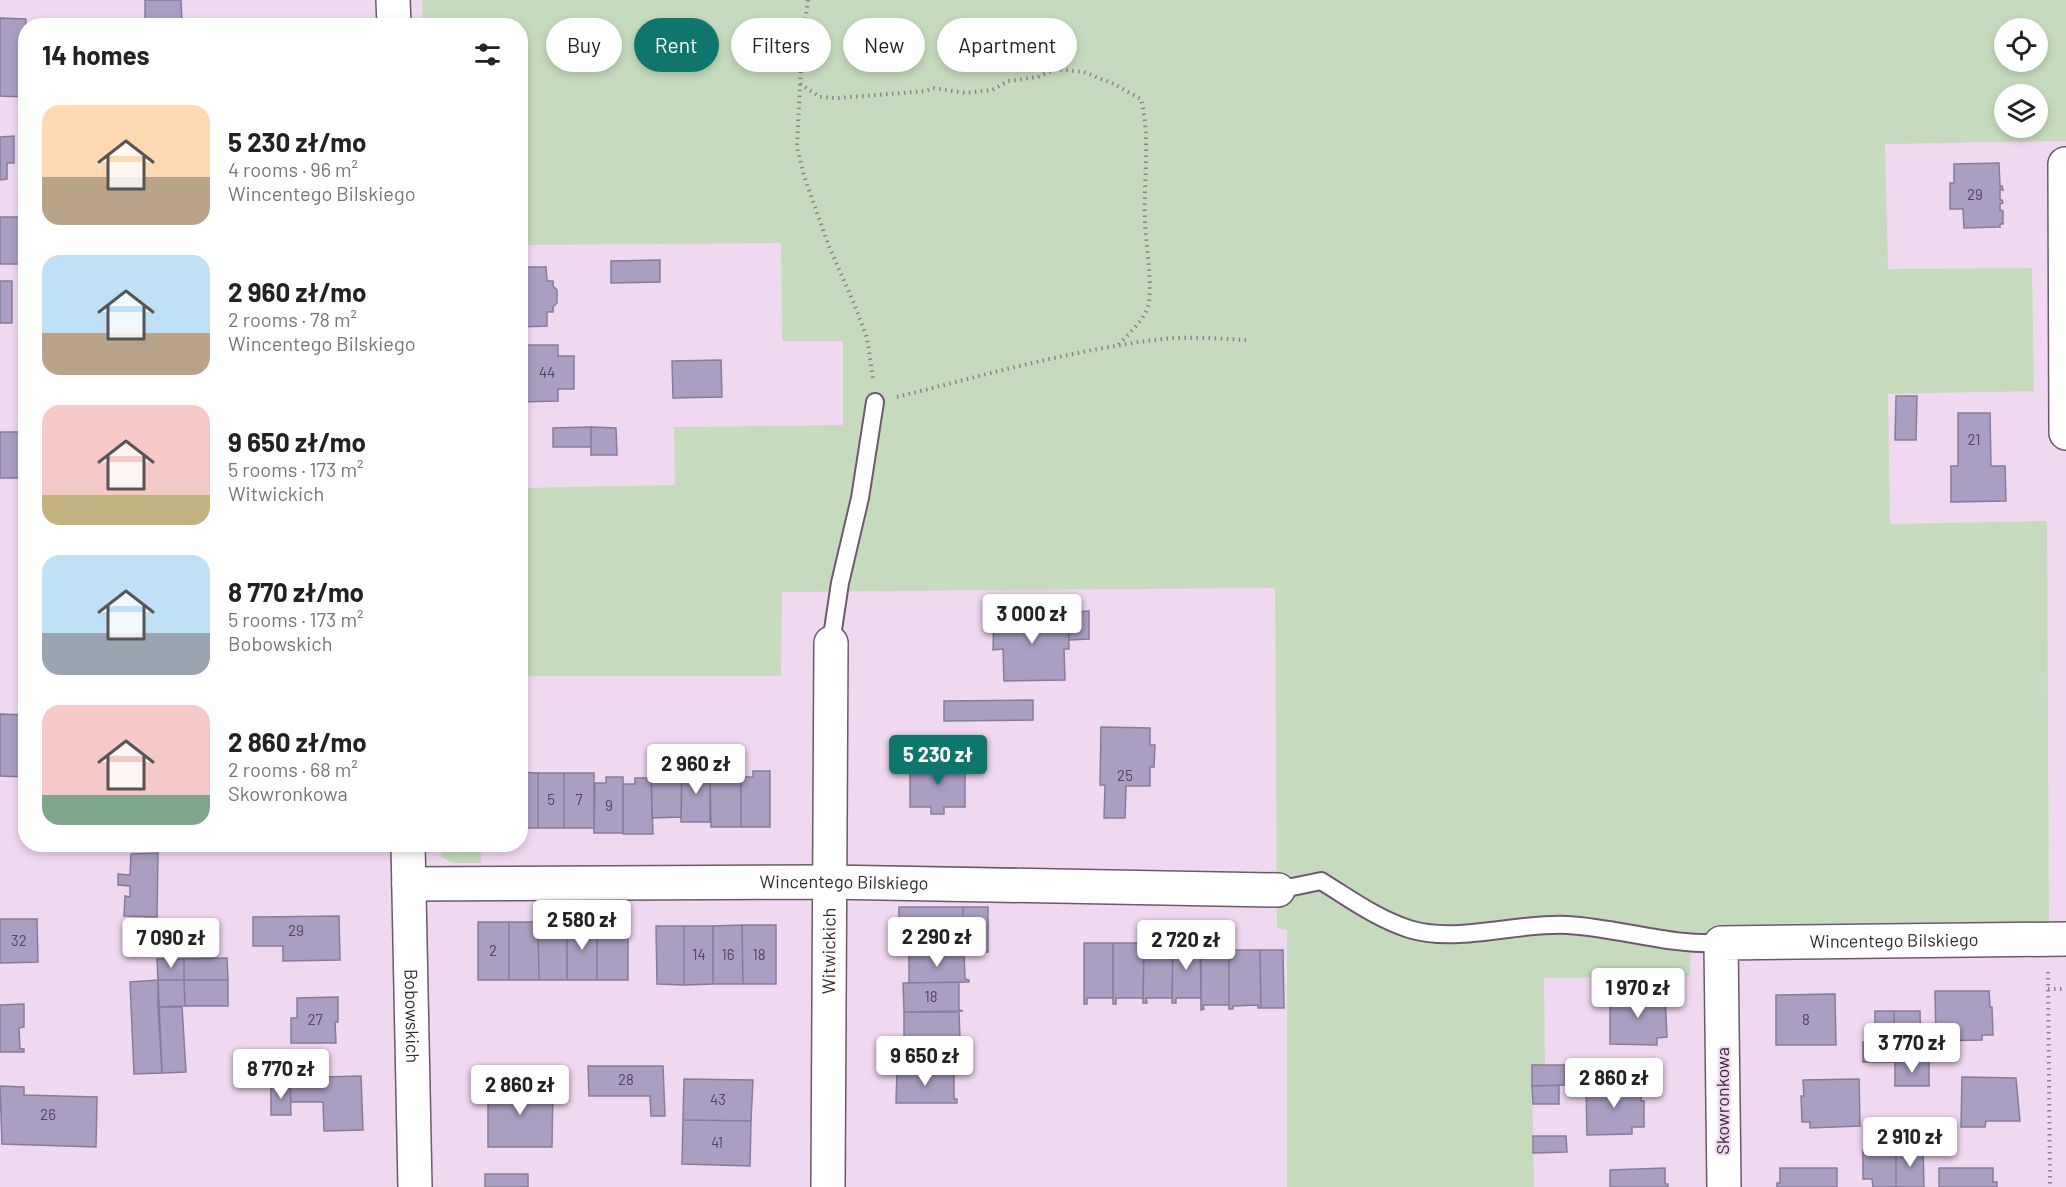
<!DOCTYPE html>
<meta charset="utf-8">
<style>
:root{--surface:#fff;--page:#f2f2f2;--text:#222;--muted:#767676;--accent:#0f766e}
body{margin:0;font-family:Barlow,sans-serif;background:var(--page);color:var(--text);height:100vh;display:flex;flex-direction:column;font-size:22px;white-space:nowrap}
*{box-sizing:border-box;margin:0}
p{font-size:20px;color:var(--muted)}
.icon{flex:none;width:33px;height:33px;fill:none;stroke:currentColor;stroke-width:2;stroke-linecap:round;stroke-linejoin:round}
.map{position:relative;flex:1;overflow:hidden}
.panel{position:absolute;left:18px;top:18px;width:510px;height:834px;display:flex;flex-direction:column;background:var(--surface);border-radius:24px;box-shadow:0 3px 9px #0003}
.panel>*{flex:none}
.banner{position:absolute;left:546px;top:18px;width:570px;height:54px;display:flex;gap:12px}
.fabs{position:absolute;left:1994px;top:18px;display:grid;gap:12px}
.fabs a{display:grid;place-items:center;width:54px;height:54px;border-radius:50%;background:var(--surface);box-shadow:0 3px 9px #0003;font-size:30px}
.price{position:absolute;translate:-50% -51px;padding:0 14px;border-radius:6px;background:#fff;color:#222;font-size:20px;line-height:39px;filter:drop-shadow(0 2px 3px #0008)}
.price::after{content:'';position:absolute;left:50%;top:36px;width:18px;height:14px;margin-left:-9px;background:inherit;clip-path:polygon(0 0,100% 0,50% 100%)}
.price.selected{background:var(--accent);color:#fff}
ul{padding:0;list-style:none}
li{display:flex;align-items:center;gap:18px;height:150px;padding:0 24px}
li span{display:grid;place-items:center;flex:none;width:168px;height:120px;border-radius:18px;color:#555}
li>.icon{margin-inline-start:auto}
span .icon{width:72px;height:72px;fill:#fffc;stroke-width:1}
li b{font-size:26px}
h2{display:flex;justify-content:space-between;align-items:center;height:72px;padding:0 24px;font-size:26px}
.chip{padding:0 21px;border-radius:27px;background:var(--surface);box-shadow:0 3px 9px #0003;font-size:21px;line-height:54px}
.chip.selected{background:var(--accent);color:#fff}
.map>svg:first-child{display:block}
</style>
<div class="map">
<svg width="2066" height="1187" viewBox="0 0 2066 1187">
<rect width="100%" height="100%" fill="#f1d8f1"/>
<path fill="#c6dbbd" fill-rule="evenodd" d="M422,0H2066V141L1885,144L1888,269L2032,268L2034,391L1888,394L1890,524L2047,521L2049,926L1691,934L1690,976L1544,978L1545,1065L1532,1066L1534,1187H1287V930L1277,928L1275,588L782,592L781,676H521V488L675,485L674,427L843,425V341H782L781,243L521,245L520,26L423,25ZM2004,28H2037V62H2004ZM2004,94H2037V128H2004Z
M441,845H481V863H453L441,857Z"/>
<path fill="#aa9ec2" stroke="#857c99" stroke-width="1.5" d="M145,0H181L182,23L145,26Z
M0,18L26,19L24,97L0,96Z
M14,136V163H7V179L0,180V137Z
M1999,163L2000,186H2002L2003,190L2000,189V200H2002L2003,203L2000,204V210L2003,211V224H2000V227L1964,228L1963,209H1950V183H1954V164Z
M0,217H24L23,264H0Z
M660,260V282L611,283V261Z
M520,267H546L547,281H553V286L557,290V303L553,307V312H547V326L520,327Z
M0,281H12V323H0Z
M520,345H558V356H574V389H558V401L520,402Z
M721,360L722,397L673,398L672,361Z
M1896,396H1917L1916,440H1895Z
M1958,413H1990L1991,466H2005L2006,501L1951,502V466H1958Z
M591,427L616,428L617,455H591Z
M591,427V447H553V428Z
M0,432H19V447H26V462H20V478H0Z
M1089,611V639L1069,640L1068,612Z
M1068,612L1069,649H1064L1065,680L1004,681L1003,649L993,650L994,613Z
M1033,700V720L944,721V701Z
M0,714L26,715V777L0,776Z
M1101,727L1150,728V745H1155L1154,767H1150V786H1126L1125,818H1104L1105,785H1100Z
M910,745L950,746V762L910,763Z
M682,754L681,817L652,818L651,755Z
M965,762V807H944V814H931V807H910V763Z
M694,766H710V822H681L682,771H694Z
M721,771H741V827H711L710,777H721Z
M753,771H770V827H741V777H753Z
M520,772L538,773V828H520Z
M538,773H564V828H538Z
M564,773H594V828H564Z
M606,777H623V833H594L595,783H606Z
M635,778H651L653,834H623V784H635Z
M158,853L157,917L124,916L125,896L130,897V886L118,885V874L130,875L131,854Z
M899,907H963V923H899Z
M963,907H988V952L899,953V923H963Z
M339,916L340,960L283,961V946H253V917Z
M0,919H37L38,962L0,963Z
M478,922H509V980H478Z
M509,922H538L539,980H509Z
M538,922H567V980H539Z
M567,922H597V980H567Z
M597,922H628V980H597Z
M742,925L743,984H713V926Z
M742,925H776V984H743Z
M656,926H684V985L657,984Z
M684,926H713V984L684,985Z
M1173,942L1172,998H1146L1147,1003H1143L1144,943Z
M1173,942H1200L1201,998H1176V1003H1172Z
M1084,943H1113V998H1087V1004H1084Z
M1113,943H1144L1143,998H1116V1004H1113Z
M1229,950V1005H1203L1204,1009L1201,1010V951Z
M1229,950H1260L1261,1008H1258V1005L1233,1006V1009H1229Z
M1260,950H1283L1284,1008H1261Z
M909,953H964L965,979L969,980V982L909,983Z
M227,958L228,980H184V959Z
M157,959H184V980H158Z
M158,980H184L185,1006L158,1007Z
M158,980L162,1073L134,1074L130,982Z
M184,980H228V1006H185Z
M959,982V1010L963,1011L904,1012L903,983Z
M1935,991H1989L1990,1007H1992L1993,1035H1982V1040L1936,1041Z
M1835,994L1836,1045H1776V995Z
M1610,995H1665L1667,1037L1657,1038V1045L1610,1044Z
M338,997V1022H335L336,1043H291V1018H297V998Z
M24,1004V1027L19,1028L20,1049H24V1052H0V1005Z
M158,1007H182L186,1072L162,1073Z
M1875,1011H1894L1895,1062H1863V1042L1875,1043Z
M1894,1011H1920L1921,1061L1895,1062Z
M904,1012H959L960,1039H964V1041H904Z
M897,1041H954V1071H897Z
M1929,1061V1086H1895V1062Z
M1532,1065H1565V1085L1532,1086Z
M588,1066H663L665,1116H651L650,1096H589Z
M897,1071H954V1099H957V1103H896Z
M361,1076L363,1130L324,1131L323,1102H291L290,1084H322V1077Z
M1962,1077L2016,1078L2020,1121H1986L1985,1127H1961Z
M684,1079L753,1080L751,1121L683,1120Z
M1859,1079L1860,1126L1810,1128V1122H1802L1801,1096H1804L1803,1080Z
M290,1084L291,1115H271V1085Z
M488,1084L553,1085L552,1147H488Z
M1641,1084V1101H1644V1127H1632V1134L1587,1135L1586,1085Z
M1559,1085V1104H1533L1532,1086Z
M0,1086L24,1087V1095L97,1097L96,1147L2,1144Z
M683,1120L751,1121L750,1166L682,1164Z
M1533,1136H1566L1567,1152L1533,1153Z
M1896,1149H1923L1924,1187H1896Z
M1896,1149V1187H1873L1872,1179H1863V1150Z
M1665,1168V1184H1668V1187H1610V1170Z
M1780,1168H1837V1187H1777V1183H1780Z
M1939,1168H1993V1182H1997V1187H1939Z
M485,1174H528V1187H485Z"/>
<g fill="none" stroke-linecap="round" stroke-linejoin="round">
<g stroke="#6d586e" stroke-width="20">
<path id="lane" d="M831,643L840,583L860,498L875,402
M1278,890L1321,881C1349,898 1377,919 1409,929C1457,944 1517,922 1568,925C1619,928 1670,946 1721,943"/>
</g>
<g stroke="#6d586e" stroke-width="36">
<g id="street">
<path d="M393,0L394,26"/>
<path d="M2065,164L2066,433"/>
<path id="s1" d="M408,844L415,1187"/>
<path id="s2" d="M409,884L828,882L1278,890"/>
<path id="s3" d="M828,1187L831,643"/>
<path id="s4" d="M1724,1187L1721,943L2066,939"/>
</g>
</g>
<path stroke="#8f7f8f" stroke-width="4" stroke-dasharray="1.5 4.5" stroke-linecap="butt" d="M808,0L802,46L797,147L804,176L828,244L855,306L867,338L873,379
M800,84L820,97L839,98L926,91L933,88L966,93L992,90L1008,81L1038,77L1055,69L1084,72L1114,84L1141,99C1151,139 1143,182 1145,223C1146,244 1153,288 1148,306C1143,322 1128,334 1117,346
M897,397C984,375 1072,350 1162,339C1190,336 1221,339 1249,340
M2048,972L2050,1187
M2048,989H2066"/>
<use href="#lane" stroke="#fff" stroke-width="16"/>
<use href="#street" stroke="#fff" stroke-width="33"/>
</g>
<g text-anchor="middle" stroke-width="4.5" stroke-linejoin="round" paint-order="stroke">
<g font-size="15" fill="#514757">
<text x="1975" y="200">29</text>
<text x="547" y="378">44</text>
<text x="1974" y="445">21</text>
<text x="1125" y="781">25</text>
<text x="551" y="805">5</text>
<text x="579" y="805">7</text>
<text x="609" y="811">9</text>
<text x="296" y="936">29</text>
<text x="19" y="946">32</text>
<text x="493" y="956">2</text>
<text x="699" y="960">14</text>
<text x="728" y="960">16</text>
<text x="759" y="960">18</text>
<text x="931" y="1002">18</text>
<text x="315" y="1025">27</text>
<text x="1806" y="1025">8</text>
<text x="626" y="1085">28</text>
<text x="718" y="1105">43</text>
<text x="48" y="1120">26</text>
<text x="717" y="1148">41</text>
</g>
<g font-size="18" fill="#332a33" stroke="#f1d8f1">
<text dy="6" stroke="none"><textPath href="#s2" startOffset="435">Wincentego Bilskiego</textPath></text>
<text dy="6" stroke="none"><textPath href="#s4" startOffset="417">Wincentego Bilskiego</textPath></text>
<text dy="6" stroke="none"><textPath href="#s3" startOffset="236">Witwickich</textPath></text>
<text dy="6" stroke="none"><textPath href="#s1" startOffset="172">Bobowskich</textPath></text>
<text transform="translate(1723 1101) rotate(-90)" y="6">Skowronkowa</text>
</g>
</g>
</svg>
<div class="fabs">
<a><svg class="icon" aria-label="locate" viewBox="0 0 24 24"><circle cx="12" cy="12" r="6"/><path d="M12 2v4M12 18v4M2 12h4M18 12h4"/></svg></a>
<a><svg class="icon" aria-label="layers" viewBox="0 0 24 24"><path d="M12 4l9 5-9 5-9-5zM3 14l9 5 9-5"/></svg></a>
</div>
<b class="price" style="left:1032px;top:645px">3 000 zł</b>
<b class="price selected" style="left:938px;top:786px">5 230 zł</b>
<b class="price" style="left:696px;top:795px">2 960 zł</b>
<b class="price" style="left:582px;top:951px">2 580 zł</b>
<b class="price" style="left:937px;top:968px">2 290 zł</b>
<b class="price" style="left:171px;top:969px">7 090 zł</b>
<b class="price" style="left:1186px;top:971px">2 720 zł</b>
<b class="price" style="left:1638px;top:1019px">1 970 zł</b>
<b class="price" style="left:1912px;top:1074px">3 770 zł</b>
<b class="price" style="left:925px;top:1087px">9 650 zł</b>
<b class="price" style="left:281px;top:1100px">8 770 zł</b>
<b class="price" style="left:1614px;top:1109px">2 860 zł</b>
<b class="price" style="left:520px;top:1116px">2 860 zł</b>
<b class="price" style="left:1910px;top:1168px">2 910 zł</b>
<div class="banner">
<a class="chip">Buy</a>
<a class="chip selected">Rent</a>
<a class="chip">Filters</a>
<a class="chip">New</a>
<a class="chip">Apartment</a>
</div>
<section class="panel">
<h2>14 homes<svg class="icon" aria-label="filters" viewBox="0 0 24 24"><path d="M4 7h16M4 17h16"/><circle cx="9" cy="7" r="2"/><circle cx="15" cy="17" r="2"/></svg></h2>
<ul>
<li><span style="background:linear-gradient(#ffd9b3 60%,#b9a48a 0)"><svg class="icon" aria-label="home" viewBox="0 0 24 24"><path d="M3 11l9-7 9 7M6 9v11h12V9"/></svg></span><div><b>5 230 zł/mo</b><p>4 rooms · 96 m²</p><p>Wincentego Bilskiego</p></div></li>
<li><span style="background:linear-gradient(#bfe0f5 65%,#b9a48a 0)"><svg class="icon" aria-label="home" viewBox="0 0 24 24"><path d="M3 11l9-7 9 7M6 9v11h12V9"/></svg></span><div><b>2 960 zł/mo</b><p>2 rooms · 78 m²</p><p>Wincentego Bilskiego</p></div></li>
<li><span style="background:linear-gradient(#f6c9c9 75%,#c2b280 0)"><svg class="icon" aria-label="home" viewBox="0 0 24 24"><path d="M3 11l9-7 9 7M6 9v11h12V9"/></svg></span><div><b>9 650 zł/mo</b><p>5 rooms · 173 m²</p><p>Witwickich</p></div></li>
<li><span style="background:linear-gradient(#bfe0f5 65%,#9aa5b1 0)"><svg class="icon" aria-label="home" viewBox="0 0 24 24"><path d="M3 11l9-7 9 7M6 9v11h12V9"/></svg></span><div><b>8 770 zł/mo</b><p>5 rooms · 173 m²</p><p>Bobowskich</p></div></li>
<li><span style="background:linear-gradient(#f6c9c9 75%,#7fa58c 0)"><svg class="icon" aria-label="home" viewBox="0 0 24 24"><path d="M3 11l9-7 9 7M6 9v11h12V9"/></svg></span><div><b>2 860 zł/mo</b><p>2 rooms · 68 m²</p><p>Skowronkowa</p></div></li>
</ul>
</section>
</div>
